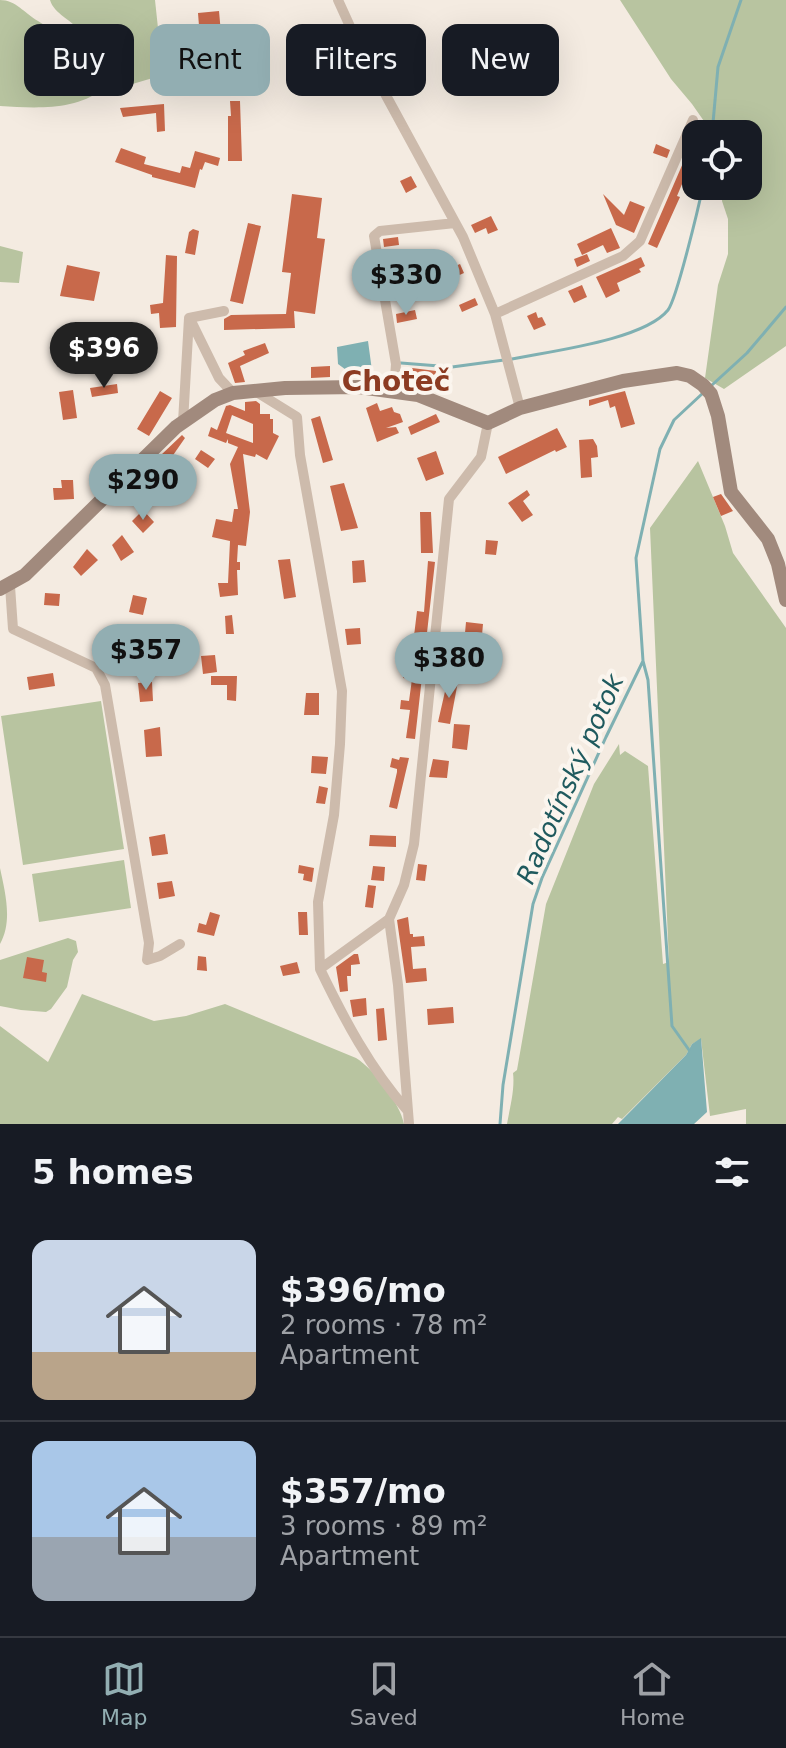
<!DOCTYPE html>
<meta charset="utf-8">
<style>
:root{--surface:#171b24;--page:#20242c;--text:#f1f3f6;--muted:#9ea1a6;--line:#363941;--accent:#92aeb2}
body{margin:0;font-family:"DejaVu Sans",sans-serif;background:var(--page);color:var(--text);height:100vh;display:flex;flex-direction:column;font-size:30px;white-space:nowrap}
*{box-sizing:border-box;margin:0}
p{font-size:26px;color:var(--muted)}
.icon{flex:none;width:44px;height:44px;fill:none;stroke:currentColor;stroke-width:2;stroke-linecap:round;stroke-linejoin:round}
.map{position:relative;height:1124px;overflow:hidden}
.sheet{display:flex;flex-direction:column;background:var(--surface);flex:1}
.sheet>*{flex:none}
.top-card{position:absolute;left:24px;top:24px;width:738px;height:72px;display:flex;gap:16px}
.fabs{position:absolute;left:682px;top:120px;display:grid;gap:16px}
.fabs a{display:grid;place-items:center;width:80px;height:80px;border-radius:16px;background:var(--surface);box-shadow:0 8px 32px #0002;font-size:40px}
.price{position:absolute;translate:-50% -68px;padding:0 18px;border-radius:28px;background:var(--accent);color:#111;font-size:26px;line-height:52px;filter:drop-shadow(0 2px 4px #0008)}
.price::after{content:'';position:absolute;left:50%;top:48px;width:24px;height:18px;margin-left:-12px;background:inherit;clip-path:polygon(0 0,100% 0,50% 100%)}
.price.current{background:#222;color:#fff}
ul{padding:0;list-style:none}
li{display:flex;align-items:center;gap:24px;height:200px;padding:0 32px}
li+li{border-top:2px solid var(--line)}
li span{display:grid;place-items:center;flex:none;width:224px;height:160px;border-radius:16px;color:#555}
li>.icon{margin-inline-start:auto}
span .icon{width:96px;height:96px;fill:#fffc;stroke-width:1}
li b{font-size:34px}
h2{display:flex;justify-content:space-between;align-items:center;height:96px;padding:0 32px;font-size:34px}
.pill{padding:0 28px;border-radius:16px;background:var(--surface);box-shadow:0 8px 32px #0002;font-size:28px;line-height:72px}
.pill.current{background:var(--accent);color:#111}
.menu{display:flex;justify-content:space-around;align-items:center;height:112px;border-top:2px solid var(--line);background:var(--surface);font-size:22px;color:var(--muted)}
.menu a{display:grid;justify-items:center;gap:4px}
.menu .current{color:var(--accent)}
.map>svg:first-child{display:block}
</style>
<div class="map">
<svg width="786" height="1124" viewBox="0 0 786 1124">
<rect width="100%" height="100%" fill="#f4ebe1"/>
<path fill="#b8c4a0" d="M0,0C16,0 24,13 38,21C76,45 84,46 102,90C73,111 34,108 0,106Z
M50,0H155L163,75L112,90C104,69 94,50 81,32C72,20 54,14 50,0Z
M620,0H786V346L724,389L705,378L718,285L728,254V219L722,201V186H748V134H713L692,104L671,79Z
M0,246L23,252L19,283L0,282Z
M698,461L725,526L733,553L786,628V1124H746V1109L710,1116L701,1039L692,1044L686,1055L622,1119L618,1117L612,1124H507C510,1107 515,1089 513,1073L517,1070L546,904L594,784L619,744L620,755L625,751L648,766L663,964L669,962L650,528Z
M101,701L124,849L23,865L1,716Z
M124,860L131,908L39,922L32,874Z
M0,868C5,892 13,921 0,944Z
M68,938L76,941L78,952L73,960L67,987L51,1009L46,1012L21,1010L0,1006V960Z
M82,994L154,1021L186,1016L225,1004L356,1058C374,1069 400,1103 404,1124H0V1026L48,1062Z"/>
<path fill="#7fb0b2" d="M368,341L373,378H357L338,364L337,347Z
M701,1038L707,1112L694,1124H618L686,1055L692,1044Z"/>
<g fill="none" stroke-linecap="round" stroke-linejoin="round">
<path stroke="#7fb0b2" stroke-width="3" d="M712,134L718,67L741,0
M512,359C551,351 644,340 668,310C677,298 699,205 703,186
M401,363L452,367L504,360
M712,385L747,353L786,307
M643,661L648,680L672,1026L689,1050
M500,1124L503,1085L533,904L542,878L606,737L643,661L636,558L660,449L674,420L703,393"/>
</g>
<path fill="#c8694b" fill-rule="evenodd" d="M219,11L221,33L208,34L207,25L199,26L198,13Z
M230,101H240L242,161H228V116H231Z
M164,104L165,131L157,132L156,113L123,117L120,108Z
M656,144L670,150L667,158L653,153Z
M121,148L146,157L144,164L180,173L182,166L190,168L195,151L220,158L218,166L205,162L202,170L200,169L195,188L152,177V175L115,162Z
M683,163L690,165L677,196L680,197L657,248L648,244Z
M411,176L417,187L406,193L400,181Z
M292,194L322,198L317,238L325,239L315,314L294,311L295,328L224,330V319L231,315L286,314L291,273L282,272Z
M603,194L624,215L630,201L645,207L634,233L616,225Z
M491,216L498,230L488,234L486,228L475,233L471,225Z
M248,223L261,226L243,304L230,301Z
M611,228L620,248L607,253L603,245L582,255L577,244Z
M193,229L199,231L195,255L185,253L189,232Z
M398,237L399,245L384,247L383,239Z
M587,254L590,261L577,267L574,259Z
M166,255L177,256L176,327L160,328L159,313L151,314L150,305L163,303Z
M641,257L645,266L639,269L641,272L617,283L620,291L606,298L596,277Z
M460,264L464,273L446,281L442,272Z
M67,265L100,272L94,301L60,296Z
M404,275L406,284L391,288L389,278Z
M582,285L587,297L574,303L568,291Z
M475,298L478,305L462,312L459,305Z
M415,310L417,319L397,323L396,314Z
M536,312L538,318L542,317L546,325L534,330L527,316Z
M265,343L269,353L240,366L245,382L235,383L228,363L245,355L243,351Z
M330,366V377L311,378V367Z
M404,367L436,371L434,385L403,381Z
M117,384L118,393L92,397L90,388Z
M73,390L77,418L63,420L59,392Z
M160,391L172,398L149,436L137,429Z
M625,391L635,424L621,428L615,406L610,408L608,400L589,406V400Z
M256,401L260,404V414H270V419H273V433L279,436L267,460L256,454L255,457L243,454L250,512L246,546L238,545L237,562H240V570H237L238,595L220,597L218,583H228L230,541L212,537L216,519L232,522L234,509H238L230,464L238,447L228,443V439L226,443L208,436L211,427L217,430L226,406L230,405L245,411V402ZM232,415L253,424V443L226,433Z
M377,403L380,411L392,407L394,412L400,414L403,422L386,428L396,427L399,433L377,442L366,408Z
M436,414L440,422L411,435L408,427Z
M320,416L333,460L323,463L311,419Z
M557,428L567,447L556,452L555,450L506,474L498,457Z
M182,435L185,438L169,461L161,455Z
M593,439L597,446L598,457L591,458L592,477L581,478L579,440Z
M201,450L215,459L208,468L195,459Z
M436,451L444,474L426,481L417,458Z
M61,480H73L74,499L54,500L53,488H62Z
M344,483L358,528L341,531L330,486Z
M527,490L530,495L523,501L533,515L522,522L508,503Z
M721,494L733,511L721,516L713,497Z
M143,510L154,522L143,533L132,521Z
M420,512H431L433,553H421Z
M122,535L134,552L121,561L112,545Z
M486,540L498,541L496,555L485,554Z
M87,549L98,560L81,576L73,567Z
M290,559L296,597L284,599L278,560Z
M364,560L366,582L353,583L352,561Z
M428,561L435,562L415,739L406,738L410,710L400,709L401,700L409,701L412,679L403,678L404,669L415,670L420,637L414,636L417,611L424,612Z
M45,593L60,594L59,606L44,605Z
M133,595L147,598L143,615L129,612Z
M232,615L234,634H226L225,616Z
M466,622L483,624L482,635L465,633Z
M360,628L361,644L347,645L345,629Z
M448,634L458,635L456,648L446,647Z
M136,647L149,648L148,666L135,665Z
M215,655L217,672L203,674L201,656Z
M53,673L55,686L29,690L27,677Z
M449,674L459,676L450,724L438,722Z
M211,676H237L236,701L227,700V685H211Z
M152,682L153,701L140,702L138,683Z
M306,693H319V715H304Z
M454,724L470,725L467,750L452,748Z
M160,727L162,756L146,757L144,730Z
M312,756L328,757L326,774L311,773Z
M400,757L409,758L397,809L389,807L397,772V769L390,767L392,758L399,760Z
M433,759L449,761L447,778L429,777Z
M319,786L328,788L325,804L316,803Z
M165,834L168,854L152,856L149,837Z
M370,835L396,836V847L369,846Z
M418,864L427,865L425,881L416,880Z
M299,865L314,868L312,882L303,880L304,874L298,873Z
M373,866L385,867L384,881L371,880Z
M172,881L175,896L159,899L157,883Z
M368,885L376,886L373,908L365,907Z
M210,912L220,915L214,936L197,932L199,923L206,925Z
M298,912H307L308,935H299Z
M408,917L410,934H413V937L424,936L425,946L411,947L413,969L426,968L427,981L406,983L397,920Z
M354,954H358L360,964L351,965V976H347L348,991L340,992L336,967Z
M198,956L206,957L207,971L197,970Z
M27,957L44,960L42,972L47,973L46,982L23,978Z
M297,962L300,973L283,976L280,966Z
M366,998L367,1015L353,1017L350,1000Z
M453,1007L454,1023L428,1025L427,1009Z
M384,1008L387,1040L378,1041L376,1009Z"/>
<g fill="none" stroke-linecap="round" stroke-linejoin="round">
<path stroke="#cdbbac" stroke-width="10" d="M338,0L358,44L463,237L495,314L520,408
M495,314L623,256L640,241L693,120
M189,318L224,311
M190,319L219,378L233,393
M255,391L297,417L300,455L342,691L340,744L334,815L318,902L320,969L389,919L404,885L414,844L449,499L481,457L488,423
M394,391L396,364L374,236L380,231L455,223
M183,422L189,318
M10,586L13,629L96,668L105,685L149,943L147,960L160,956L180,944
M389,919L398,985L409,1124
M320,969C344,1019 370,1068 407,1110"/>
<path stroke="#a18a7d" stroke-width="14" d="M0,589L25,575L176,427L215,400L233,393L285,388L359,387L418,395L488,423L520,408L623,381L677,373L690,376L703,385L711,394L718,416L731,492L768,539L778,564L786,600"/>
</g>
<g text-anchor="middle" stroke-width="8" stroke-linejoin="round" paint-order="stroke">
<g font-size="26" font-style="italic" fill="#1f5a5e" stroke="#fbf5ee">
<text transform="translate(570 779) rotate(-66)" y="9">Radotínský potok</text>
</g>
<g font-size="28" font-weight="bold" fill="#8c3b22" stroke="#fbf5ee">
<text x="396" y="391">Choteč</text>
</g>
</g>
</svg>
<div class="fabs">
<a><svg class="icon" aria-label="locate" viewBox="0 0 24 24"><circle cx="12" cy="12" r="6"/><path d="M12 2v4M12 18v4M2 12h4M18 12h4"/></svg></a>
</div>
<b class="price" style="left:406px;top:317px">$330</b>
<b class="price current" style="left:104px;top:390px">$396</b>
<b class="price" style="left:143px;top:522px">$290</b>
<b class="price" style="left:146px;top:692px">$357</b>
<b class="price" style="left:449px;top:700px">$380</b>
<div class="top-card">
<a class="pill">Buy</a>
<a class="pill current">Rent</a>
<a class="pill">Filters</a>
<a class="pill">New</a>
</div>
</div>
<section class="sheet">
<h2>5 homes<svg class="icon" aria-label="filters" viewBox="0 0 24 24"><path d="M4 7h16M4 17h16"/><circle cx="9" cy="7" r="2"/><circle cx="15" cy="17" r="2"/></svg></h2>
<ul>
<li><span style="background:linear-gradient(#c9d6e8 70%,#b9a48a 0)"><svg class="icon" aria-label="home" viewBox="0 0 24 24"><path d="M3 11l9-7 9 7M6 9v11h12V9"/></svg></span><div><b>$396/mo</b><p>2 rooms · 78 m²</p><p>Apartment</p></div></li>
<li><span style="background:linear-gradient(#a9c7e8 60%,#9aa5b1 0)"><svg class="icon" aria-label="home" viewBox="0 0 24 24"><path d="M3 11l9-7 9 7M6 9v11h12V9"/></svg></span><div><b>$357/mo</b><p>3 rooms · 89 m²</p><p>Apartment</p></div></li>
</ul>
</section>
<nav class="menu">
<a class="current"><svg class="icon" aria-label="map" viewBox="0 0 24 24"><path d="M3 6l6-2 6 2 6-2v14l-6 2-6-2-6 2zM9 4v14M15 6v14"/></svg>Map</a>
<a><svg class="icon" aria-label="saved" viewBox="0 0 24 24"><path d="M7 4h10v16l-5-4-5 4z"/></svg>Saved</a>
<a><svg class="icon" aria-label="home" viewBox="0 0 24 24"><path d="M3 11l9-7 9 7M6 9v11h12V9"/></svg>Home</a>
</nav>
